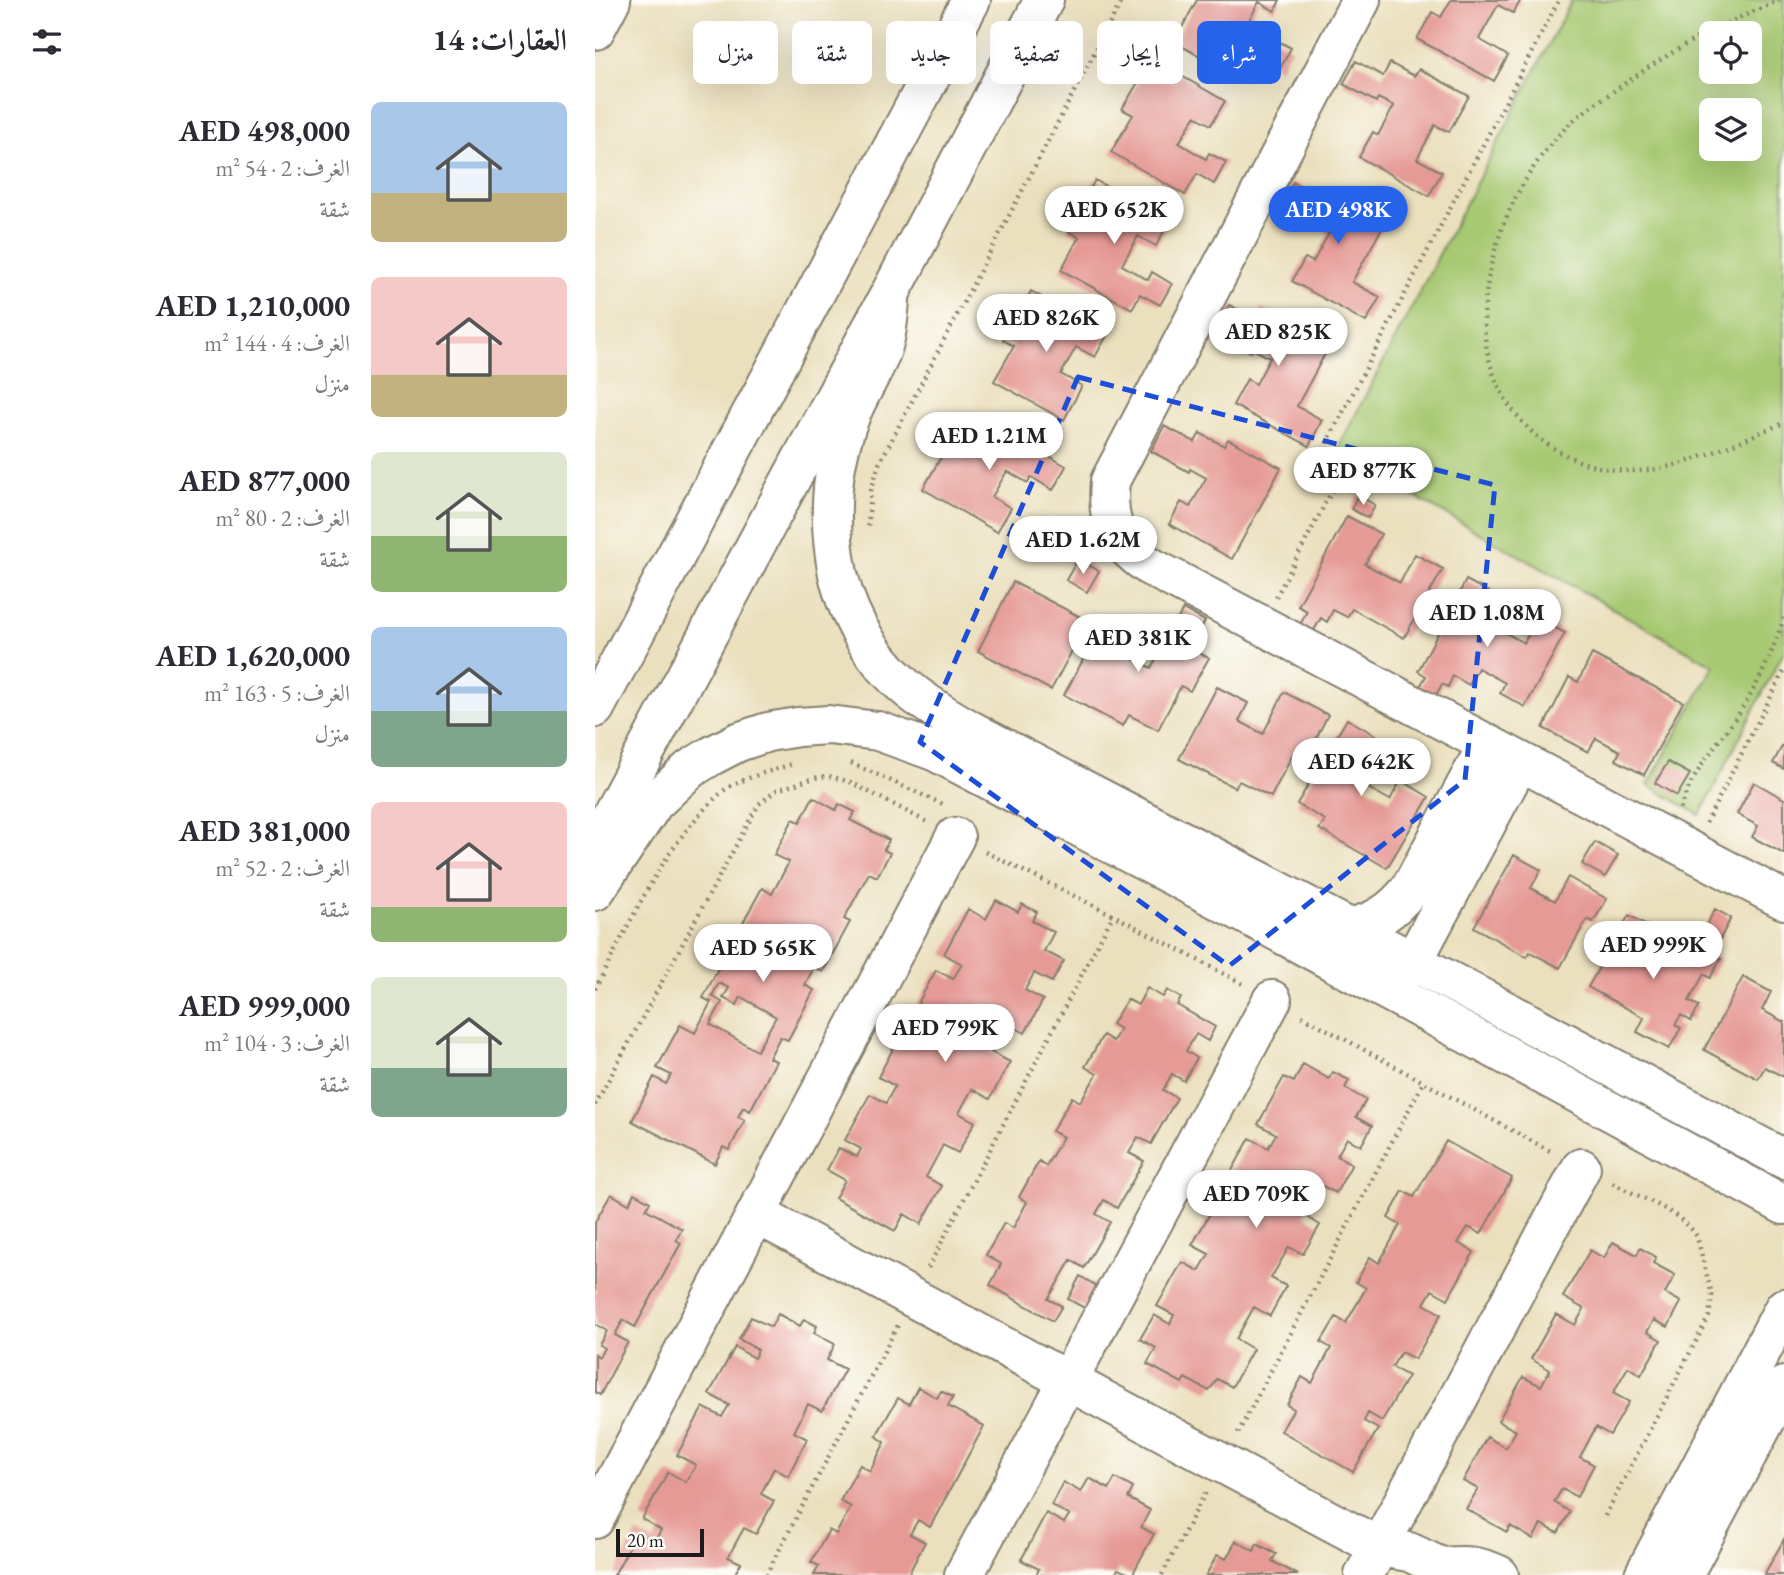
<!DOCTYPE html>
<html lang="ar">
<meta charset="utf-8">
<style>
:root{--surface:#fff;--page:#f7f7f7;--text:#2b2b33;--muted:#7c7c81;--accent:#2563eb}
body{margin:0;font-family:"EB Garamond",Amiri,serif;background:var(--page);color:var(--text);direction:rtl;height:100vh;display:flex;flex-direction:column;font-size:26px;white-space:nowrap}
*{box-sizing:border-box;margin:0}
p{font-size:23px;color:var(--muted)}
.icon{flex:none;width:38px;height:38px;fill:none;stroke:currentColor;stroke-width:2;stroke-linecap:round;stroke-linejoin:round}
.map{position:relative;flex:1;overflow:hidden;direction:ltr}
.panel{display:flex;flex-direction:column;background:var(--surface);width:595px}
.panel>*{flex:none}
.hud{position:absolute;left:21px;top:21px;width:665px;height:63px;direction:rtl;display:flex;gap:14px}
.buttons{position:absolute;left:1104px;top:21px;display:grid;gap:14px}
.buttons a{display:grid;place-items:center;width:63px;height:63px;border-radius:10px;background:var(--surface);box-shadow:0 7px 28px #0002;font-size:35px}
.scale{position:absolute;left:21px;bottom:18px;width:88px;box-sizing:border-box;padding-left:7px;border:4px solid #1c1c1c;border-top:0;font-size:19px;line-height:24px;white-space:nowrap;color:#1c1c1c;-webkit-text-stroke:5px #fdfcf7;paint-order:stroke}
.price{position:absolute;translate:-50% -60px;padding:0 16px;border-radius:24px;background:#fff;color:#222;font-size:23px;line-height:46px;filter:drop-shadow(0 2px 4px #0008)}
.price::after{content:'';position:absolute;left:50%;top:42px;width:21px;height:16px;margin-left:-10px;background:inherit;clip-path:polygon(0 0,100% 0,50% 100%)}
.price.active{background:var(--accent);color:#fff}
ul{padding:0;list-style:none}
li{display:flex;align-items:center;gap:21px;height:175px;padding:0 28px}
li span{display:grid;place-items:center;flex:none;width:196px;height:140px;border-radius:10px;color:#555}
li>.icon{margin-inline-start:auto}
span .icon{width:84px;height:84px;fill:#fffc;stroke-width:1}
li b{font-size:30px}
h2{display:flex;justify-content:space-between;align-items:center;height:84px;padding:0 28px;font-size:30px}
.tag{padding:0 24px;border-radius:10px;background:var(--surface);box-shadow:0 7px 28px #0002;font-size:24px;line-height:63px}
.tag.active{background:var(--accent);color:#fff}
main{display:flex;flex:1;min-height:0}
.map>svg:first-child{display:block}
</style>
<main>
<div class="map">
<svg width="1189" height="1575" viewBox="0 0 1189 1575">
<rect width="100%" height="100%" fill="#fdfcf7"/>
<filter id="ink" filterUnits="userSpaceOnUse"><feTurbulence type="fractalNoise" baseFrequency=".0143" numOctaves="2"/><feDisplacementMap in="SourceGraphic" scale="14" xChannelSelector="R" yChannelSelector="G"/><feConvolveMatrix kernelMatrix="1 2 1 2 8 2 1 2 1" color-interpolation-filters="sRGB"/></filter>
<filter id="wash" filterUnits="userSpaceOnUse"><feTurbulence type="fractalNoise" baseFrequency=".00686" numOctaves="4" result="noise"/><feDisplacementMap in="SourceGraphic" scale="28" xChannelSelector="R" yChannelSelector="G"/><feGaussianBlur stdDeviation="1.57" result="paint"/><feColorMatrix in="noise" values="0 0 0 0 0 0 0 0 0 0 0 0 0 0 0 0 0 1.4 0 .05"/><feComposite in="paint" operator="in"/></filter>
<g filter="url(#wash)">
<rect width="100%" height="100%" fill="#ebe0be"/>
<path fill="#a7c972" stroke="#627247" stroke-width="2" fill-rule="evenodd" d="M977,0H1189V651L1105,815L1053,785L1119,666L741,452ZM1116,33H1155V72H1116ZM1116,110H1155V149H1116Z"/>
<g id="blocks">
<path fill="#e69a95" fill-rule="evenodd" d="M602,0H685L680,11L664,2L648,31L671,43L674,36L696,48L685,69L663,57L650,81L579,42Z
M856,0H926L918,13L903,5L884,39L913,56L899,81L822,39L837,12L846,17Z
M219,32L231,39L223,55L210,48Z
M557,59L630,101L616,125L600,116L584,143L611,159L614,153L631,162L619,184L602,174L590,195L516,152L538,115L527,109Z
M761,61L788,76L795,63L819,76L824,69L874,96L854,132L840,125L822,159L847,172L834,196L764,157L778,132L783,135L799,106L783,98L781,102L748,84Z
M500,180L574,222L561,246L543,236L527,265L553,280L557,272L577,284L565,305L545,294L537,309L466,270L484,237L472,231Z
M698,182L726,198L732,188L752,199L757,191L796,212L757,282L785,297L771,322L697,281L710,258L718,262L734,233L684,208Z
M436,291L513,334L500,357L481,347L466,374L487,386L469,420L399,381L419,346L408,340Z
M634,305L661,319L667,308L696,324L700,317L739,337L702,406L727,420L714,446L638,405L652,379L661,384L675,358L658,349L656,352L619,332Z
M382,419L426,444L431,435L453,447L449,453L471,466L458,490L436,477L433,483L412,471L397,497L416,508L402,532L328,489L355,441L366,448Z
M569,426L600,442L605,433L629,446L633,439L686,468L637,559L574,524L586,502L595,507L611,478L595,469L594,472L556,451Z
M763,495L780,505L773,518L756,509Z
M752,516L786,534L770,564L805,583L820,554L848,569L809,638L757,609L752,617L738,610L732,622L726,618L717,634L704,627L712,611L703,606Z
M483,559L504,571L492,592L471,580Z
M871,580L907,599L894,624L929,643L942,618L970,633L930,707L905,693L910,683L883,668L874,685L858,676L853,687L847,684L839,699L823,690L831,676L823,671Z
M418,582L493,621L456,690L383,651Z
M588,609L610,621L596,649L614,658L595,691L586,686L563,730L534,715L528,726L469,695L509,621L542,638L532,656L556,668Z
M997,654L1088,702L1049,775L1021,760L1025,751L1001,738L993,752L948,728L974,677L983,682Z
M622,687L653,703L644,721L668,734L689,692L733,715L711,758L699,752L676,797L644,781L640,788L584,759Z
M752,719L793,742L768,785L795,800L806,780L834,797L792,868L724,829L730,820L702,804Z
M1189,743V769L1178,763Z
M1073,762L1095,774L1082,796L1060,783Z
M1159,782L1189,799V854L1157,837L1163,826L1142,814Z
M218,797L241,810L244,804L260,812L255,820L294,840L289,850L295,853L282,877L274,873L249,919L255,922L228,972L219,967L210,985L219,990L193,1040L185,1037L174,1058L181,1061L155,1111L148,1107L143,1117L150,1120L134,1150L128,1147L120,1164L37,1121L59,1077L71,1084L76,1075L62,1068L85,1025L100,1033L116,1002L108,998L128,959L137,964L154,932L145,928L167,888L177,894L194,862L179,855L198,819L205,822ZM124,983L134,988L128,998L142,1005L146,997L181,1017L162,1051L115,1024L127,1002L117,996Z
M1000,842L1023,855L1010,877L987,864Z
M919,855L946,870L936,888L960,901L973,877L1012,899L998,922L992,919L965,968L935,952L932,957L879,927Z
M401,900L423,912L427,904L442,912L437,921L459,932L449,951L469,961L457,982L439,973L430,990L448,1000L430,1033L412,1023L396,1052L415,1062L395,1099L377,1089L364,1113L380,1122L363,1153L348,1145L331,1177L347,1186L326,1224L309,1214L300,1231L240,1198L250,1180L232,1170L244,1148L262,1157L266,1149L250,1140L275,1094L291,1103L300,1086L283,1077L307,1032L325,1041L333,1026L316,1016L341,970L358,979L367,964L349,954L373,909L391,919Z
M1120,909L1136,918L1125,939L1109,930Z
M1034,915L1057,928L1048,945L1075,961L1088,938L1126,959L1115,978L1109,974L1094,1001L1104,1006L1096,1021L1086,1015L1080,1025L1086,1028L1074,1049L1042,1032L1049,1018L993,987Z
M1148,977L1176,992L1167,1010L1189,1022V1077L1170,1067L1163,1079L1109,1050Z
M552,988L568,997L572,990L586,998L582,1005L620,1027L613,1041L601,1034L591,1051L602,1058L589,1081L577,1074L568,1090L582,1098L556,1144L543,1137L534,1153L549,1161L522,1208L509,1200L501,1214L515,1222L489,1268L476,1260L453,1299L467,1306L458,1321L395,1285L406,1264L391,1255L409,1223L418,1228L432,1202L424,1197L444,1161L451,1166L468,1137L457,1131L477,1097L485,1102L502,1074L490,1067L508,1035L518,1041L525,1029L517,1024L532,999L543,1005Z
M708,1064L734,1079L738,1072L754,1080L750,1088L771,1100L761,1117L777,1126L766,1146L752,1138L742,1156L757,1164L741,1193L726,1185L709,1215L725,1225L708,1254L694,1247L676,1278L691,1286L675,1316L659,1307L641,1339L658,1349L637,1387L622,1379L614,1391L590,1378L587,1383L552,1364L561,1348L545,1339L559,1315L575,1324L579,1315L562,1306L587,1262L604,1271L614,1254L597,1245L622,1201L638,1210L648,1193L630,1183L655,1138L673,1148L681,1134L663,1124L689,1077L699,1082Z
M851,1141L917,1178L886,1234L873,1227L863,1243L879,1252L853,1299L837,1290L829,1304L846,1314L820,1359L806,1352L797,1367L813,1376L787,1421L773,1413L769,1421L783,1429L758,1472L686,1431L699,1409L692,1405L707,1377L717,1383L736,1348L726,1342L741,1317L751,1323L771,1288L761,1282L775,1257L784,1263L805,1225L793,1218L808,1191L819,1197Z
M39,1193L55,1202L51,1209L87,1229L81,1240L86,1243L40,1327L28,1320L20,1335L33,1342L5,1395L0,1392V1354L4,1357L9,1348L4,1345L12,1331L0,1324V1222L16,1194L34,1204Z
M1018,1242L1042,1255L1045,1248L1061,1257L1058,1263L1080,1275L1070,1293L1086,1302L1073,1327L1059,1320L1052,1332L1066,1340L1046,1375L1033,1367L1018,1393L1034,1402L1015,1435L1001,1427L985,1457L999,1465L982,1497L967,1489L959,1502L975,1512L963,1533L946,1524L938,1539L915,1526L912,1532L871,1509L883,1489L868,1481L892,1437L911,1448L921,1431L903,1421L928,1377L946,1386L955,1370L936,1359L961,1314L980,1325L989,1309L968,1297L995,1250L1009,1258Z
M485,1276L505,1288L493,1310L473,1299Z
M183,1314L205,1326L209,1319L222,1326L219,1333L240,1344L232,1360L250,1369L227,1411L213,1404L199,1432L212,1439L193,1476L179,1468L166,1494L179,1501L161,1534L149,1528L133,1557L146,1563L139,1575H19L42,1533L59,1542L66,1530L47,1519L73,1472L91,1482L101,1465L82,1455L108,1407L127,1417L134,1405L114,1394L140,1347L159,1358L163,1350L144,1339L156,1317L176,1327Z
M323,1387L342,1398L346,1391L358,1397L353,1406L389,1426L335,1527L323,1520L315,1534L330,1542L313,1575H219L224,1566L216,1562L234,1530L241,1534L256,1507L245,1501L265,1465L275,1471L290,1442L281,1436L303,1398L314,1404Z
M494,1478L514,1489L520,1478L538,1488L533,1498L555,1510L546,1527L559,1534L537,1575L523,1569L520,1575H441L444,1569L426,1560L451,1513L469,1523L474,1515L456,1505L468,1482L486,1492Z
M1189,1539V1575H1169Z
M641,1541L659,1551L662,1544L681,1554L677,1561L703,1575H611L622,1555L631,1559Z"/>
</g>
</g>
<g filter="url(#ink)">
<use href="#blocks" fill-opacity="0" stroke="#847e6d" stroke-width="2"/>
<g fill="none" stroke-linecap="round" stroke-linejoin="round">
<g stroke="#847e6d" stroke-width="42">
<path id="minor" d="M766,0L515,481C511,524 520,543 556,567L1189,900
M0,30L16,0
M295,301C293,320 292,339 284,357C276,376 264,394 256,414C235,466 232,519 243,574C254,622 283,668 323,697C363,726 409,748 453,771C514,803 575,834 636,866C821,962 1005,1061 1189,1159
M0,891L59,803L95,769L116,756L143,742L173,732L203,727L234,725L283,731L339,751L635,906L1189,1205
M754,928C781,922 798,911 815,889L893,744
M798,973H806L815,967L925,761
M161,1214L784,1547L814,1552L863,1575
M0,1519L360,837
M849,1567C870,1565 884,1565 904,1575
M369,1575L677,1000
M769,1575L986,1168
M1049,1575L1189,1308
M1088,1575L1189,1386"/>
</g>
<g stroke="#847e6d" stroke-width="42">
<path id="major" d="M0,708L376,0
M0,846L296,292L449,0"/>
</g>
<path stroke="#847e6d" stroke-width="4.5" stroke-dasharray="2 5" stroke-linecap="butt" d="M1185,0C1158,12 1130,23 1104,37C1075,53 1046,72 1019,91C998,105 978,118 962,137C921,183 895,243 890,304C881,395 948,471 1039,471C1087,471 1144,440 1189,423
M1189,373V376
M725,456L964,0
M273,526L276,491L284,464L527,0
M681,597L749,468
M256,763L350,805
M1085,809C1097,773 1120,747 1142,716C1163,686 1177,653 1189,618
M1111,823L1189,671
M390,852L518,915L650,985
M0,989C35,924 70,842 127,792C142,779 177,771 197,764
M707,1016L957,1152
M0,1105L157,816L164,804L182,790L223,777L234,776L255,782L332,822
M333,1268L518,915
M643,1433L829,1081
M1010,1516L1114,1316L1117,1295L1102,1237C1087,1211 1041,1196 1015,1182
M171,1575L303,1325
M567,1575L612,1490"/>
<use href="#minor" stroke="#fff" stroke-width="38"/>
<use href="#major" stroke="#fff" stroke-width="38"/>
</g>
</g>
<path fill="none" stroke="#1d4ed8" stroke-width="5" stroke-dasharray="14 9" stroke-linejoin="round" d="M483,377L900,485L870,780L634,966L325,742Z"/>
</svg>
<div class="buttons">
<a><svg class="icon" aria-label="locate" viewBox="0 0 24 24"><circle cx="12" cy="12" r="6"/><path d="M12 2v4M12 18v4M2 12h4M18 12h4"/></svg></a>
<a><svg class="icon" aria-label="layers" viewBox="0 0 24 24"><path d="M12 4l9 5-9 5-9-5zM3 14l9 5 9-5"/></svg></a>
</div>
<div class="scale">20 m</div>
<b class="price" style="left:519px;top:246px">AED 652K</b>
<b class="price active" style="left:743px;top:246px">AED 498K</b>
<b class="price" style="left:451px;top:354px">AED 826K</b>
<b class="price" style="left:683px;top:368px">AED 825K</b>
<b class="price" style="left:394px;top:472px">AED 1.21M</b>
<b class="price" style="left:768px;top:507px">AED 877K</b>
<b class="price" style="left:488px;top:576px">AED 1.62M</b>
<b class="price" style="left:892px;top:649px">AED 1.08M</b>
<b class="price" style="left:543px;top:674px">AED 381K</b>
<b class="price" style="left:766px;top:798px">AED 642K</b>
<b class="price" style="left:1058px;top:981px">AED 999K</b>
<b class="price" style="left:168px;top:984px">AED 565K</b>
<b class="price" style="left:350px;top:1064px">AED 799K</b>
<b class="price" style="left:661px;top:1230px">AED 709K</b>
<div class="hud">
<a class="tag active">شراء</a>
<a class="tag">إيجار</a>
<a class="tag">تصفية</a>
<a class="tag">جديد</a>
<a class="tag">شقة</a>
<a class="tag">منزل</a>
</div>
</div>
<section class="panel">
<h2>العقارات: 14<svg class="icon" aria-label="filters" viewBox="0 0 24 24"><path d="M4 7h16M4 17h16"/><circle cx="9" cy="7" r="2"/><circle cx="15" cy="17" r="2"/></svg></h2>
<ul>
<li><span style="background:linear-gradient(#a9c7e8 65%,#c2b280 0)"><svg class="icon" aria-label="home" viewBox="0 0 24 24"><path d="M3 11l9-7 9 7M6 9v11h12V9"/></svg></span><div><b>AED 498,000</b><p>الغرف: 2 · 54 m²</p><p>شقة</p></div></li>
<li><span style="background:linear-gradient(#f6c9c9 70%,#c2b280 0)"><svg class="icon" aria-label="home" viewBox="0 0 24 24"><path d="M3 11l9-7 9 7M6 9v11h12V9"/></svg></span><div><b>AED 1,210,000</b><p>الغرف: 4 · 144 m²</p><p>منزل</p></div></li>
<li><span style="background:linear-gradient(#dfe7d0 60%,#8fb573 0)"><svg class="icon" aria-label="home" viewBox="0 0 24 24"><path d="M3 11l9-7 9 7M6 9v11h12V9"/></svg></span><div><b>AED 877,000</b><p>الغرف: 2 · 80 m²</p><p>شقة</p></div></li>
<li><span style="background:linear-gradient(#a9c7e8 60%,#7fa58c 0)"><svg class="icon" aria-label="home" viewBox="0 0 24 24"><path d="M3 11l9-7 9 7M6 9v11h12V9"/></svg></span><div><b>AED 1,620,000</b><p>الغرف: 5 · 163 m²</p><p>منزل</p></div></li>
<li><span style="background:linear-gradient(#f6c9c9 75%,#8fb573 0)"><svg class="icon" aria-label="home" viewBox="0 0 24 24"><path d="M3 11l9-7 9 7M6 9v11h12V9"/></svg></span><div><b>AED 381,000</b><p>الغرف: 2 · 52 m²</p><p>شقة</p></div></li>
<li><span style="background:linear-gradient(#dfe7d0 65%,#7fa58c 0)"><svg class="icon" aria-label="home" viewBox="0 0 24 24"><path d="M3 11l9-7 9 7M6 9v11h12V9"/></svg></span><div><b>AED 999,000</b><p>الغرف: 3 · 104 m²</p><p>شقة</p></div></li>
</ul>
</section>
</main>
